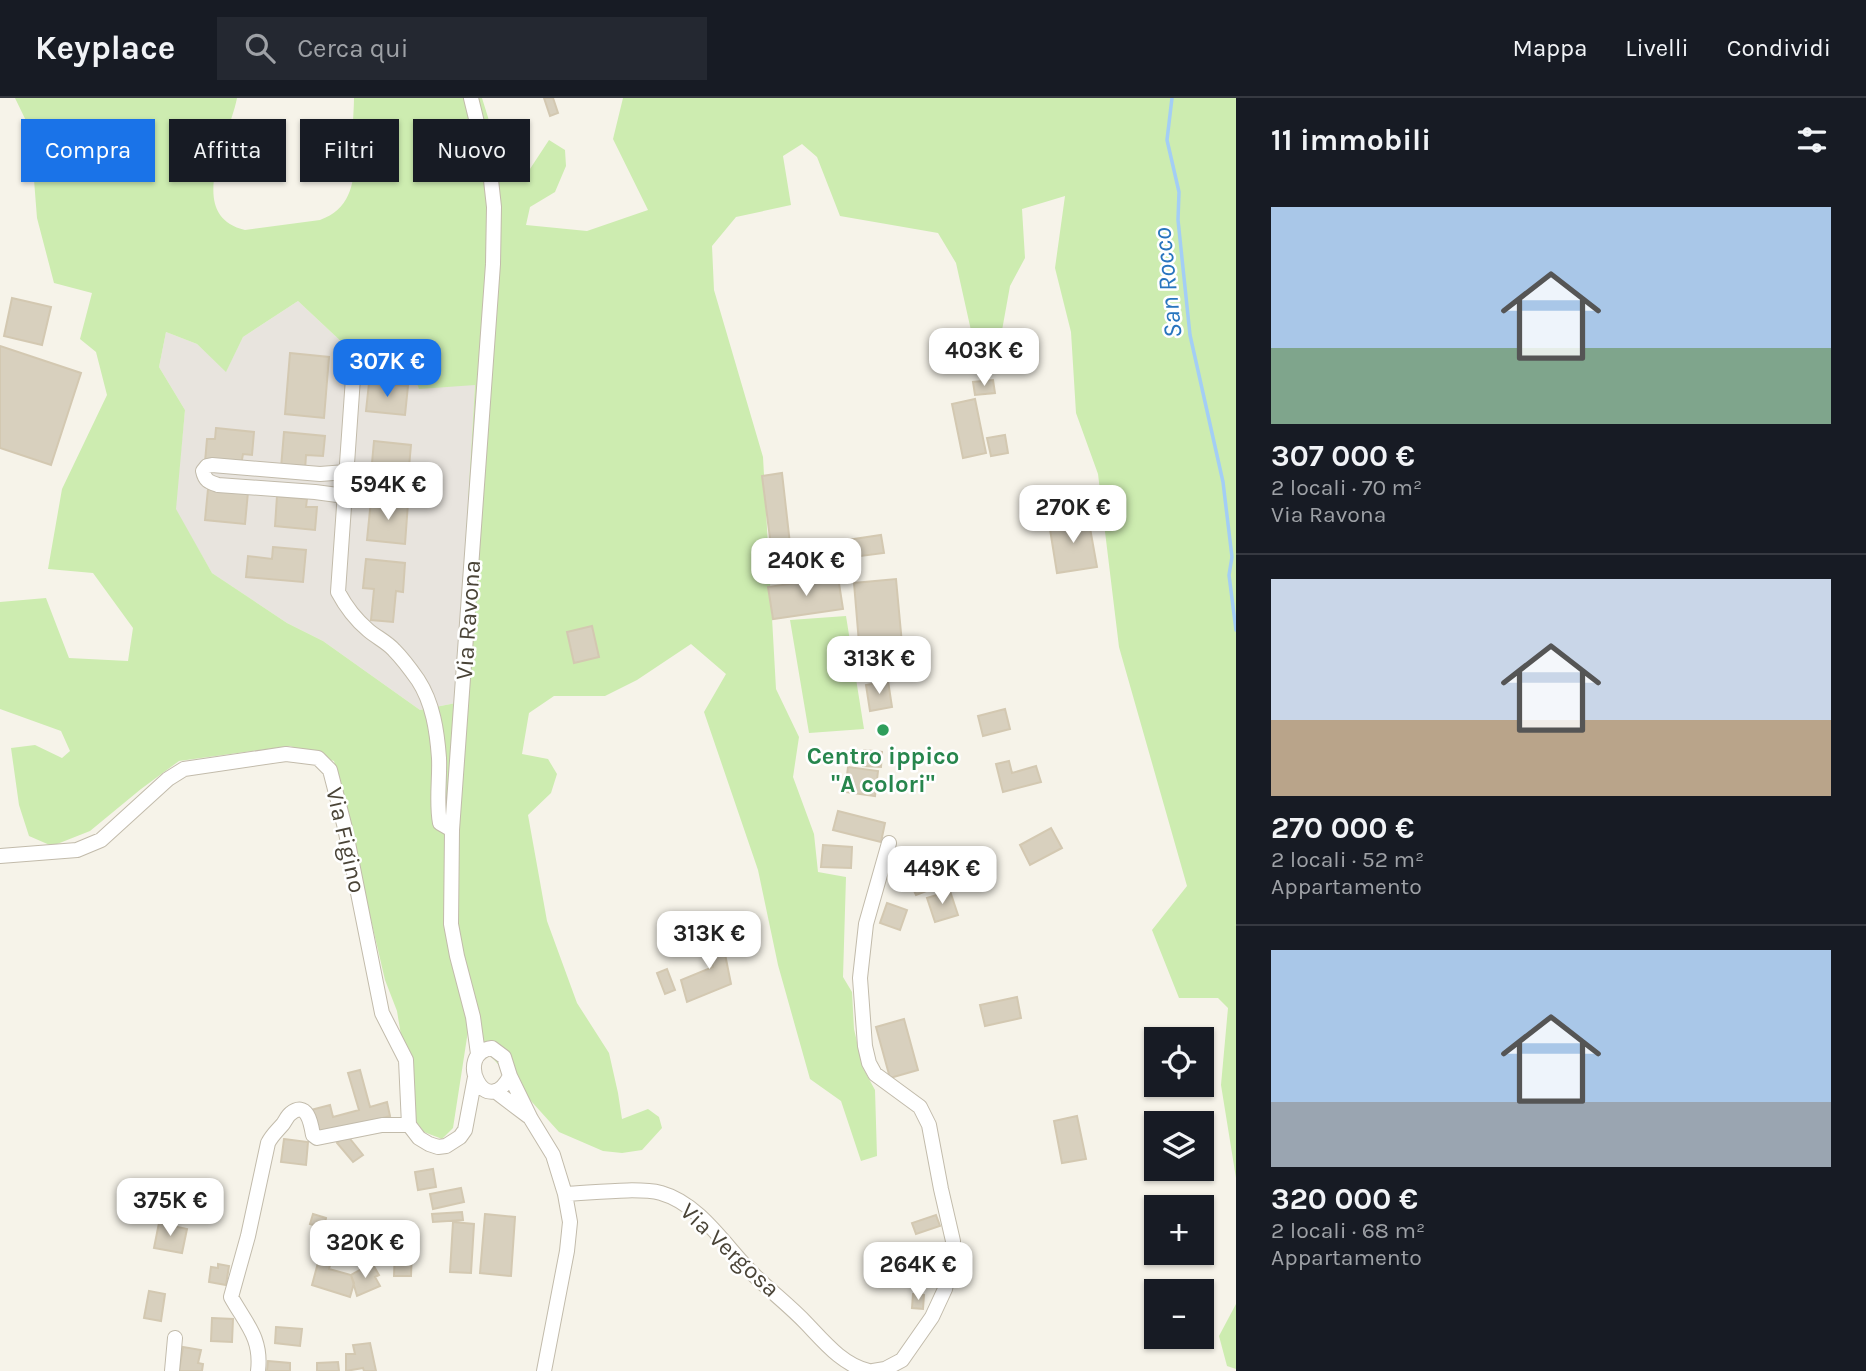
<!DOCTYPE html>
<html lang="it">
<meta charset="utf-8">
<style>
:root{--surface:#171b24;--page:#242831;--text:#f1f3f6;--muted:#9ea1a6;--line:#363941;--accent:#1a73e8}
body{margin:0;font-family:Karla,sans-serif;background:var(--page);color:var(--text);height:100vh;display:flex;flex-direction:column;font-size:26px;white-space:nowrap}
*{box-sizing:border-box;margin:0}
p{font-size:23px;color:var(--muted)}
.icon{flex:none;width:38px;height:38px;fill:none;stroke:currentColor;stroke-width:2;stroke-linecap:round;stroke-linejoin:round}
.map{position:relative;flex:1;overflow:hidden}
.panel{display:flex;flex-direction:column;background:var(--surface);width:630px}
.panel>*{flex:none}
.top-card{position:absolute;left:21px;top:21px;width:665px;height:63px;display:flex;gap:14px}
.buttons{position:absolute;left:1144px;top:929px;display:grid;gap:14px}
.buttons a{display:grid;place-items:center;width:70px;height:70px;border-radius:0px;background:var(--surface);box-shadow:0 2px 5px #0004;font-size:35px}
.price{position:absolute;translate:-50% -60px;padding:0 16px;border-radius:14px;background:#fff;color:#222;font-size:23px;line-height:46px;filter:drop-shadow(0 2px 4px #0008)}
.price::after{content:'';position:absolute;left:50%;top:42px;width:21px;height:16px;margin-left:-10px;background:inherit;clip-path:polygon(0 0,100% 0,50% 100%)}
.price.active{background:var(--accent);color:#fff}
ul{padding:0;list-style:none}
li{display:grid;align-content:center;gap:14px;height:371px;padding:0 35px}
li+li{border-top:2px solid var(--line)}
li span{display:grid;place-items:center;height:217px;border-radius:0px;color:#555}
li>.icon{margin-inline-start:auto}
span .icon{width:126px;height:126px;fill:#fffc;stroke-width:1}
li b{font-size:30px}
h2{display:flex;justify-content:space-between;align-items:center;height:84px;padding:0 35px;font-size:30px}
.chip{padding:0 24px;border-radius:0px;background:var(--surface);box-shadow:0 2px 5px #0004;font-size:24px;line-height:63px}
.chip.active{background:var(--accent);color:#fff}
header{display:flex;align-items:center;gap:42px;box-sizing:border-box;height:98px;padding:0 35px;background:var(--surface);border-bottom:2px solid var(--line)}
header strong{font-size:33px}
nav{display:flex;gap:38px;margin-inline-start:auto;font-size:24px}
.search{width:490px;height:63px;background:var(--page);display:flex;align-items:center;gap:18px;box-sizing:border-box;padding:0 24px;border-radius:0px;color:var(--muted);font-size:26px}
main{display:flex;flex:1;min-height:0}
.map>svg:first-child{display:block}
</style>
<header>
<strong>Keyplace</strong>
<div class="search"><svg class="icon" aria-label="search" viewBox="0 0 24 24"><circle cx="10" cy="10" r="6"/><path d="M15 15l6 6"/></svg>Cerca qui</div>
<nav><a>Mappa</a><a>Livelli</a><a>Condividi</a></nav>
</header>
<main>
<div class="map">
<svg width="1236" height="1273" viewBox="0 0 1236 1273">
<rect width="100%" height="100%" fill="#f6f3e9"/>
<path fill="#e8e4de" d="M298,203L347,249L408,260L475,287L456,605L420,612L323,543L287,525L212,475L175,411L185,312L159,269L166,234L197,246L226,273L243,239Z"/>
<path fill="#cdecb0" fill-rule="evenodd" d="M15,0H237C230,38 183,117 245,132L320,122C362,107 354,63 353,28C353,18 354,9 354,0H482L500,58L526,77L549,42L565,52L566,68L555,94L530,109L526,127L587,133L648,112L613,41L623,0H1236V1080L1221,987L1228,910L1218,900H1179L1152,832L1187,788L1119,549L1098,376L1076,315L1071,234L1055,170L1065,98L1022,111L1025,160L1010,188L997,260L986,263L974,246L956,165L938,135L840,118L817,59L802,46L783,58L791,107L736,119L712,148L714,192L763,359L776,591L799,639L793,679L814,736L818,774L846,779L843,879L852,894L854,931L863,970L875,992L877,1058L861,1063L841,1003L810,981L778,867L758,772L704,614L726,576L691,546L637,582L605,598H554L529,615L522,656L548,661L557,676L551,695L528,717L547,823L577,905L609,955L618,995L622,1021L648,1011L659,1019L662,1030L642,1052L622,1055L603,1053L559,1034L468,933L453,1030L442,1041L424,1034L415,1022L397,913L385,882L334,663L290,648L179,663L141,691L90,733L52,748L29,738L19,707L11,650L35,647L62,660L70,653L61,633L0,611V504L46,500L69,560L128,563L133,530L93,475L48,471L62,391L107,297L96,254L80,241L92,195L54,185L37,120L30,31ZM298,203L347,249L408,260L419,291L475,287L456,605L420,612L323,543L287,525L212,475L176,411L185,312L159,269L166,234L197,246L226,274L243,239Z
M846,518L864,631L809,635L790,522Z
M1236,1206V1271L1227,1268L1219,1238Z"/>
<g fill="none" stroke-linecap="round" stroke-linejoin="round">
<path stroke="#a3cef5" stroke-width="3.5" d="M1172,0L1167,42L1179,94L1178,122L1190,237L1223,384L1232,459L1229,477L1236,532"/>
</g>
<path fill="#d8d0be" stroke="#d3c8b1" stroke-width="2" d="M544,0H553L558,15L550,18Z
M12,200L51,209L42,247L4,238Z
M0,248L81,275L51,367L0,350Z
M290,255L329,259L324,320L285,316Z
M993,282L995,295L975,297L973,284Z
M369,285L408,288L405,317L366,313Z
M975,301L986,355L963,360L952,306Z
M216,330L254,334L252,357L243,356L241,367L205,364L207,341H215Z
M284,334L325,338L323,358L306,357L305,372L281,370Z
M1005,337L1008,355L991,358L987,340Z
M374,343L411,347L408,380L371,376Z
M782,375L790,446L771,448L762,378Z
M208,391L248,394L245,426L205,422Z
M277,398L307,401L306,409H317L315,432L275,428Z
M371,402L408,405L405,446L367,442Z
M1088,419L1097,469L1057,475L1049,425Z
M881,437L884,455L815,464L813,447Z
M273,449L306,452L303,484L246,479L248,458L272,461Z
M366,461L405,465L403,494L396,493L393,524L371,522L374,491L363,490Z
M838,479L843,511L773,521L768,489Z
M896,481L905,578L862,581L854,485Z
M592,528L599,559L574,565L567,534Z
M888,583L892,609L870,613L866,587Z
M1005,611L1010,631L983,638L978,618Z
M864,652L882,654L881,669L863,668Z
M1009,663L1012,675L1036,668L1041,684L1003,694L996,666Z
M848,669L878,673L875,698L845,694Z
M838,713L885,725L881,744L833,732Z
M1051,730L1062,750L1030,767L1020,747Z
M823,747L852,749L851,770L821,769Z
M926,777L932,791L916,797L910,784Z
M950,793L958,817L935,824L927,800Z
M887,805L907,812L900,832L880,825Z
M720,831L731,886L687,904L681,882L713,869L705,837Z
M667,871L675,892L665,896L657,875Z
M1017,899L1021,920L985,928L980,907Z
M904,921L918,972L890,980L876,929Z
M360,972L370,1009L387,1004L390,1018L318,1038L311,1012L330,1007L333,1019L359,1012L348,975Z
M1077,1018L1086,1061L1062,1065L1054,1023Z
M347,1037L363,1057L353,1064L337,1045Z
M284,1041L308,1044L306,1067L281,1064Z
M433,1071L436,1089L418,1092L415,1074Z
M461,1090L464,1104L433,1111L430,1096Z
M462,1114L463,1122L433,1124L432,1116Z
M313,1116L326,1120L324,1130L310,1126Z
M485,1116L515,1119L511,1178L480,1175Z
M936,1117L940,1128L916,1136L912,1125Z
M329,1124L352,1129L361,1126L366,1134L351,1139L338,1138L329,1171L351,1177L354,1185L350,1199L312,1187Z
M453,1124L474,1126L471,1175L450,1174Z
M159,1125L187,1131L182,1155L154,1150Z
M366,1134L379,1163L364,1170L351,1139Z
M395,1151H412L411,1178H394Z
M926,1156L929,1178L912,1181L908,1159Z
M372,1165L379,1177L375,1179L380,1188L357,1198L351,1177Z
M218,1166L229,1168L226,1187L209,1184L211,1169L218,1170Z
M149,1193L165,1196L161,1223L144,1220Z
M913,1196L924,1197L923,1211L912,1210Z
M212,1220L233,1221L232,1244L211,1243Z
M276,1229L302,1231L300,1248L275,1245Z
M370,1245L376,1273H364L363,1270L346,1273V1256H355L353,1247Z
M183,1249L201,1252L198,1265L203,1266L202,1273H179Z
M268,1263L290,1265V1273H267Z
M338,1264L339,1273H317V1265Z"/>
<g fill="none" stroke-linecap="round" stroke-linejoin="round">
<g stroke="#c2bbab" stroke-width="16">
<path id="minor" d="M471,0L491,82L494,109L493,166L452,732L451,826L457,858L473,919L478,956
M353,280L338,494C346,509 355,521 368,532C376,539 387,544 394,552C402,560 411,572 418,582C433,605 437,633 439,660C440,682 436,703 440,725L452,732
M345,398L315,394L218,387C209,384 205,383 203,373L207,368L212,367L320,376L346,374
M0,758L77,752L101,742L168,681L184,671L286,656L318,660L330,672L345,730L382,915L406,962L409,1027L419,1040L429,1046L438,1049L446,1048L460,1039L465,1032L475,979
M492,950L504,959L510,978C486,1024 453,955 492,950Z
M510,978L531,1021L553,1057L565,1096L570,1124L567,1153L544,1273
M495,993L528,1018
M565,1096C591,1095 637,1089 661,1095C700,1106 725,1148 752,1175C770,1193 789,1207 807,1226C825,1245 843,1267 869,1273
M172,1273L175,1240
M258,1273C262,1240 246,1226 231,1199L248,1138L268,1045C272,1037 277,1033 283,1026C284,1025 288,1017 290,1016C307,1002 311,1025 313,1037L317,1040L382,1027H409
M873,1273L885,1271L902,1262L932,1219L945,1191L951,1166L953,1143L941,1091L929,1027L920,1009L875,976L869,965L865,948L860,880L866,826L889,745"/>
</g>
<use href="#minor" stroke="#fff" stroke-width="14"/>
</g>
<circle fill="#2e9e5b" stroke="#fff" stroke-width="2.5" cx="883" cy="632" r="7"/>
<g text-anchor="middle" stroke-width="5" stroke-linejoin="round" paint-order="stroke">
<g font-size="24" fill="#4a4437" stroke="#fff">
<text transform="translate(468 522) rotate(-86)" y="8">Via Ravona</text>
<text transform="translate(346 742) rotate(77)" y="8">Via Figino</text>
<text transform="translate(730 1152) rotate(43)" y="8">Via Vergosa</text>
</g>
<g font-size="24" font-weight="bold" fill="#27864d" stroke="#fff">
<text x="883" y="666">Centro ippico<tspan x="883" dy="28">"A colori"</tspan></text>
</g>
<g font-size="26" font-style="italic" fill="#2875be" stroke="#fff">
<text transform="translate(1167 185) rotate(-96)" y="9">San Rocco</text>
</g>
</g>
</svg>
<div class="buttons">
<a><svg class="icon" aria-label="locate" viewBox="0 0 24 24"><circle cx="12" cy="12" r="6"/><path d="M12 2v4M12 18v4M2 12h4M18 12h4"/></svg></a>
<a><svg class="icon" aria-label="layers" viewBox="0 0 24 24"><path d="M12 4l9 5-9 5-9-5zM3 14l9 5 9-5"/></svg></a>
<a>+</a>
<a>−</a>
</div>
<b class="price" style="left:984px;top:290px">403K €</b>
<b class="price active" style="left:387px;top:301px">307K €</b>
<b class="price" style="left:388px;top:424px">594K €</b>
<b class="price" style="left:1073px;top:447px">270K €</b>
<b class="price" style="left:806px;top:500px">240K €</b>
<b class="price" style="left:879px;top:598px">313K €</b>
<b class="price" style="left:942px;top:808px">449K €</b>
<b class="price" style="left:709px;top:873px">313K €</b>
<b class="price" style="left:170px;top:1140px">375K €</b>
<b class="price" style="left:365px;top:1182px">320K €</b>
<b class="price" style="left:918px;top:1204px">264K €</b>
<div class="top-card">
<a class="chip active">Compra</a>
<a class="chip">Affitta</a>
<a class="chip">Filtri</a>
<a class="chip">Nuovo</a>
</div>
</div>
<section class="panel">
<h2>11 immobili<svg class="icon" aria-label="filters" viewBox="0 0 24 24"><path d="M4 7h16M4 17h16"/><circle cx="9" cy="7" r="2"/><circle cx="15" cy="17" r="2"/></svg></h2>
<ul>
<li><span style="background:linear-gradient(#a9c7e8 65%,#7fa58c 0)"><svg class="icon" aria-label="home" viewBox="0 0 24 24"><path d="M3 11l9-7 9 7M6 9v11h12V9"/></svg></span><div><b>307 000 €</b><p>2 locali · 70 m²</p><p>Via Ravona</p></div></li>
<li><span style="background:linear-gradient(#c9d6e8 65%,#b9a48a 0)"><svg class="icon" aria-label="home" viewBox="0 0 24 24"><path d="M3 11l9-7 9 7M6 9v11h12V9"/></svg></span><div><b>270 000 €</b><p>2 locali · 52 m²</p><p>Appartamento</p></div></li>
<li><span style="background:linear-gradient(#a9c7e8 70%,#9aa5b1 0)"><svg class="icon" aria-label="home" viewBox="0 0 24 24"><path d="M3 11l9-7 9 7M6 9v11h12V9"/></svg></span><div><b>320 000 €</b><p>2 locali · 68 m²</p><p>Appartamento</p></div></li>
</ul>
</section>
</main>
